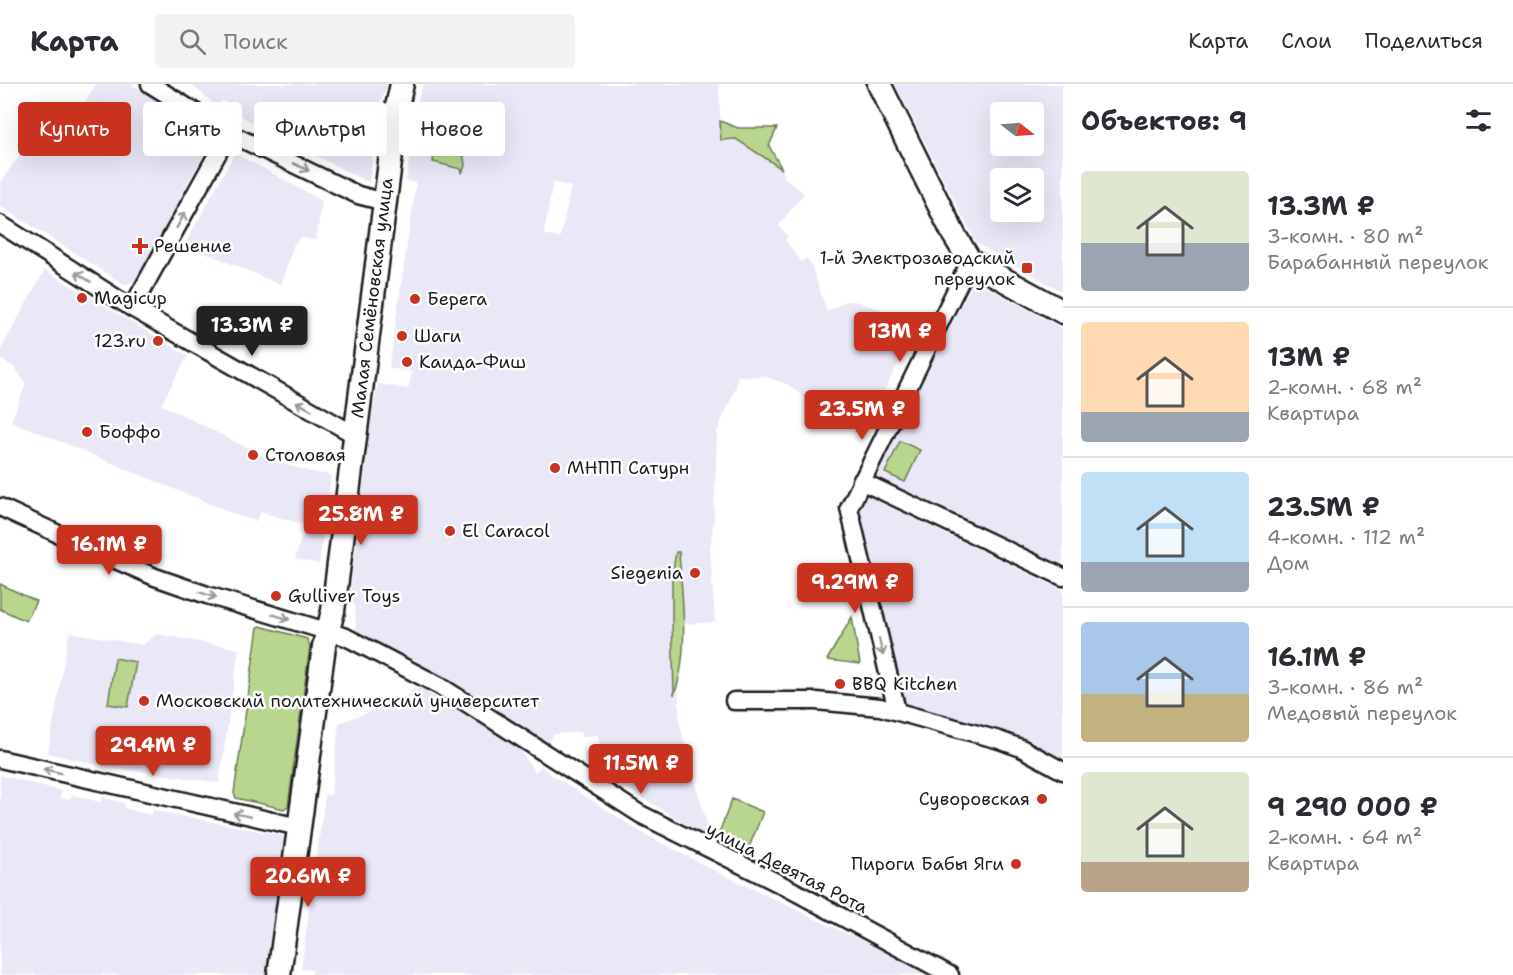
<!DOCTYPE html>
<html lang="ru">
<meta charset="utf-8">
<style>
:root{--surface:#fff;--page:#f2f2f3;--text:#2b2b33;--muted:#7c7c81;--line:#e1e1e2;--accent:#c8321e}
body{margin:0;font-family:"Shantell Sans",sans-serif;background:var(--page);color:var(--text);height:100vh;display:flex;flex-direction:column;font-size:22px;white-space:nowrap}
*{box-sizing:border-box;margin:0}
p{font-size:20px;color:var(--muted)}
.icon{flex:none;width:33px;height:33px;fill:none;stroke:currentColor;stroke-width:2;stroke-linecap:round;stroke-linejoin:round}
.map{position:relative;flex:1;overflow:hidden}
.sheet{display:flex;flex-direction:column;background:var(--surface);width:450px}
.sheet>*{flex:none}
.top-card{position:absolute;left:18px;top:18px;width:570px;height:54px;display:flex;gap:12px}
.needle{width:39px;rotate:107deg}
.tools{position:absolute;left:990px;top:18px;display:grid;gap:12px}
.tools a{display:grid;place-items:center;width:54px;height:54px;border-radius:6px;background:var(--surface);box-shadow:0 6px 24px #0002;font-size:30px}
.price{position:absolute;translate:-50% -51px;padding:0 14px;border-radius:6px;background:var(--accent);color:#fff;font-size:20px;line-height:39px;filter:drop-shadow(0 2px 3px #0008)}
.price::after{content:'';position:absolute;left:50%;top:36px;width:18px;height:14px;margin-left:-9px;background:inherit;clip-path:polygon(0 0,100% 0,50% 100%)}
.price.selected{background:#222;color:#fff}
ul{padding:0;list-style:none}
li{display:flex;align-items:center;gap:18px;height:150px;padding:0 18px}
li+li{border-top:2px solid var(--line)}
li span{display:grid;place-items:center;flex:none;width:168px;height:120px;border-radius:6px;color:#555}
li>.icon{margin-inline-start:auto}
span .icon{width:72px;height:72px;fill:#fffc;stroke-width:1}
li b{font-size:26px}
h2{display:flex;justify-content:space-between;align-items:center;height:72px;padding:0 18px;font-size:26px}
.pill{padding:0 21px;border-radius:6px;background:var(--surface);box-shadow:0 6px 24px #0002;font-size:21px;line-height:54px}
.pill.selected{background:var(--accent);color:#fff}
header{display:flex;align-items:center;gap:36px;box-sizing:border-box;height:84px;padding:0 30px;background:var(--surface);border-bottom:2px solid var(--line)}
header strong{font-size:28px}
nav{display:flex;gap:33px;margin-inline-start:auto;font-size:21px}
.search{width:420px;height:54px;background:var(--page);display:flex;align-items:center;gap:15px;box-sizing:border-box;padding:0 21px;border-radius:6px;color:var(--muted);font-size:22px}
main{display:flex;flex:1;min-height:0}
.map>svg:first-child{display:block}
</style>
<header>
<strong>Карта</strong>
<div class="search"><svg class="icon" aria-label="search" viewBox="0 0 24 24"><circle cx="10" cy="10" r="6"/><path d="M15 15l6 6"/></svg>Поиск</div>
<nav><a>Карта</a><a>Слои</a><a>Поделиться</a></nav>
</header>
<main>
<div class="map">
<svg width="1063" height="891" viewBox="0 0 1063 891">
<rect width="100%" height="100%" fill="#fff"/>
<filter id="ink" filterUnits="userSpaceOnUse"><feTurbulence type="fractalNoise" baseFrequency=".0167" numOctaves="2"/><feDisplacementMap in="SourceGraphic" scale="12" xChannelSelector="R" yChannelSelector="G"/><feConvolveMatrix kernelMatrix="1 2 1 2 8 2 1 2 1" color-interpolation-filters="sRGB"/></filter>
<g filter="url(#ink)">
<path fill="#eae8f7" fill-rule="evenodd" d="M96,0H132L178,30L177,32L179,34L181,32L209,48L211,57L135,197L125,201L0,122V99L54,22L74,35Z
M190,0H388L381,18L369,99L244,34L222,16L217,22Z
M423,0H719L721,56L736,55L782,85L785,94L804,109L779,141L788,153L785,155L801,178L807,174L812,183L827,228L846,217H854L915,236L909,246L914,248L864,347L828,331L830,328L803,313L789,301L761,291L760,293L738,292L736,303L717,348L714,434L710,465L715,538L684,540L678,600L680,641L711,755L586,680L584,668L601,664L597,651L581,653L580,648L554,650L547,660L446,598L356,548L355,521L349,519L372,331L378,300L408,305L412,288L389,284L416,99L406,97L419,12ZM553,98L571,103L560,154L544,150Z
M895,0H1063V208L976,159ZM1000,28H1034V62H1000ZM1000,94H1034V128H1000Z
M235,69L322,117L316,157L301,153L294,160L281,201L185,160Z
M45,186L188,272L161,320L271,376L311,388L331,391L319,480L295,475L305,441L261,428L256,437L239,432L11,337L26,300L14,283L0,275V267Z
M974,196L1063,245V483L875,393Z
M865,411L1063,506V679L907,623L903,618L858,423Z
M69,548L142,561L157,550L239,565L219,699L98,681L48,669Z
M419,603L518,663L535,688L541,682L550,690L641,748L713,786L900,875L927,889L926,891H312V886L301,885L325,711H331L339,639L407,614L413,604L417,606Z
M0,691L62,707L60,714L70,716L72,711L101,718L102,713L125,719L124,724L151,731L153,726L284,752L265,891H0Z"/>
<path fill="#b8d68e" stroke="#6a7955" stroke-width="1.5" d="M720,37L738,44H777L769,62L782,85L736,55L721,56Z
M436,54L456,57L455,64L463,67L465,82L462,89L461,85L433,78Z
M900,357L920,366L905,398L885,389Z
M676,468H679C682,512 690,569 674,611L672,536V491Z
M0,500L36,517L26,537L0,525Z
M852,533L860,580L827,576Z
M260,542L307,555L310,562L288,722L284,725L236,714L234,709L258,543Z
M115,574L136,578L128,623L108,620Z
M732,715L763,728L748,766L717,754Z"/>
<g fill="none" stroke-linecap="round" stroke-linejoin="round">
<g stroke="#1c1c1c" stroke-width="21">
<path id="street" d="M150,0L229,49L358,111L385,118
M0,140L132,224L355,351
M132,224L229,49
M861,397L1063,493
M0,423L95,467L155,493L207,511L346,553L440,602L640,730L788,804L950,891
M734,617H816L880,623L999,656L1021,664L1063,687
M897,627L849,424L970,177
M0,675L299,743"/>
</g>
<g stroke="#1c1c1c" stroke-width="27">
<path id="secondary" d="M879,0L954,151L970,177L1063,228
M279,891L324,562L333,527L397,23L402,0"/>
</g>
<use href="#street" stroke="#fff" stroke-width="16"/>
<use href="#secondary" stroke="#fff" stroke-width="22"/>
</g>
<defs><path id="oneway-shaft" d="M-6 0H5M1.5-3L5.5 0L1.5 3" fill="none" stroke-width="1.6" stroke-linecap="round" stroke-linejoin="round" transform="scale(1.5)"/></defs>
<g stroke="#999">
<use href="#oneway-shaft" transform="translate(301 83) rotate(26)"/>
<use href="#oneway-shaft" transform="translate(181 136) rotate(-61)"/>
<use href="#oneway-shaft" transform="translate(83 193) rotate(-148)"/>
<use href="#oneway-shaft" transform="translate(304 322) rotate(-151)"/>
<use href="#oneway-shaft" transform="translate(208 511) rotate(18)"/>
<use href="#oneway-shaft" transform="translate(281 533) rotate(17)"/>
<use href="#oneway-shaft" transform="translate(881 563) rotate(76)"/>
<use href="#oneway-shaft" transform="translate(52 687) rotate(-167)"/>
<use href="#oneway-shaft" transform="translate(242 731) rotate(-168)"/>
</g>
</g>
<g fill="#c8321e" stroke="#fff" stroke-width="2">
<path d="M137 153h6v6h6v6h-6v6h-6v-6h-6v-6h6z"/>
<rect x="1021" y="178" width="12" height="12" rx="3"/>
<circle cx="82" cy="214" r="6"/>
<circle cx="415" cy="215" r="6"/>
<circle cx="402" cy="252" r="6"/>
<circle cx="158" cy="257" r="6"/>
<circle cx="407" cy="278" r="6"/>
<circle cx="87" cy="348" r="6"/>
<circle cx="253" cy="371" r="6"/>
<circle cx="555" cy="384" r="6"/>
<circle cx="450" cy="447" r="6"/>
<circle cx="695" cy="489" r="6"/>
<circle cx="276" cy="512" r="6"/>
<circle cx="840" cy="600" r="6"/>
<circle cx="144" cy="617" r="6"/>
<circle cx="1042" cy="715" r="6"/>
<circle cx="1016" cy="780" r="6"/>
</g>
<g text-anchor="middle" stroke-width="5" stroke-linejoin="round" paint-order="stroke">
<g font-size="18" fill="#1c1c1c" stroke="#fff" text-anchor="start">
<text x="154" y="168">Решение</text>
<text x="1015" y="180" text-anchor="end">1-й Электрозаводский<tspan x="1015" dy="21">переулок</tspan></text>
<text x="94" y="220">Magicup</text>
<text x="427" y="221">Берега</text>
<text x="414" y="258">Шаги</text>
<text x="146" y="263" text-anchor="end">123.ru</text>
<text x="419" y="284">Каида-Фиш</text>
<text x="99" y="354">Боффо</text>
<text x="265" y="377">Столовая</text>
<text x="567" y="390">МНПП Сатурн</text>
<text x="462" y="453">El Caracol</text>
<text x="683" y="495" text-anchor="end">Siegenia</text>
<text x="288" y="518">Gulliver Toys</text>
<text x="852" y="606">BBQ Kitchen</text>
<text x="156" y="623">Московский политехнический университет</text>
<text x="1030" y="721" text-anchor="end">Суворовская</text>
<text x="1004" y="786" text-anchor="end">Пироги Бабы Яги</text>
</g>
<g font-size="18" fill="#1c1c1c" stroke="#fff">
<text transform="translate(372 214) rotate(-83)" y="6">Малая Семёновская улица</text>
<text transform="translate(787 784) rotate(27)" y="6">улица Девятая Рота</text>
</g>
</g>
</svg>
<div class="tools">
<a><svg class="needle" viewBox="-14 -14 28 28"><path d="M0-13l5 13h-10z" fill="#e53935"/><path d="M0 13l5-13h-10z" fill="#7c7c81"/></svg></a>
<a><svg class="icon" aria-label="layers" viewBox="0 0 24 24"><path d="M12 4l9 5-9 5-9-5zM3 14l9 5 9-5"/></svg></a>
</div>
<b class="price selected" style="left:252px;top:273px">13.3M ₽</b>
<b class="price" style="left:900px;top:279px">13M ₽</b>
<b class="price" style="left:862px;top:357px">23.5M ₽</b>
<b class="price" style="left:361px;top:462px">25.8M ₽</b>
<b class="price" style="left:109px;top:492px">16.1M ₽</b>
<b class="price" style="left:855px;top:530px">9.29M ₽</b>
<b class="price" style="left:153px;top:693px">29.4M ₽</b>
<b class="price" style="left:641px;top:711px">11.5M ₽</b>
<b class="price" style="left:308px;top:824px">20.6M ₽</b>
<div class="top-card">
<a class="pill selected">Купить</a>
<a class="pill">Снять</a>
<a class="pill">Фильтры</a>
<a class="pill">Новое</a>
</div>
</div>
<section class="sheet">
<h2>Объектов: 9<svg class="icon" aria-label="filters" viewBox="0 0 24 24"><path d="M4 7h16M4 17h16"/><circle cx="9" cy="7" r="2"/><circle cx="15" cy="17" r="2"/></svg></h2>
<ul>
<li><span style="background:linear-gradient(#dfe7d0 60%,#9aa5b1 0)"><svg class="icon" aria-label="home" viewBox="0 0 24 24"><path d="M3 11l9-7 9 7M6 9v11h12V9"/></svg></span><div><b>13.3M ₽</b><p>3-комн. · 80 m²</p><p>Барабанный переулок</p></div></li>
<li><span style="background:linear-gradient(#ffd9b3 75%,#9aa5b1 0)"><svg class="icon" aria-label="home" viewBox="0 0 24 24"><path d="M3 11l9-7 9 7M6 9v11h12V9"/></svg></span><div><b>13M ₽</b><p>2-комн. · 68 m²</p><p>Квартира</p></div></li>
<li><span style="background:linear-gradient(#bfe0f5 75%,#9aa5b1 0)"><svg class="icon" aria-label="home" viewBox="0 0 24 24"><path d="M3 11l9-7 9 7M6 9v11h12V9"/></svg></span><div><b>23.5M ₽</b><p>4-комн. · 112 m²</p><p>Дом</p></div></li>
<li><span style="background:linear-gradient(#a9c7e8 60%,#c2b280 0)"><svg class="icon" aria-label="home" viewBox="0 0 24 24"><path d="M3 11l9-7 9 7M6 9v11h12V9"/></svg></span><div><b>16.1M ₽</b><p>3-комн. · 86 m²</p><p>Медовый переулок</p></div></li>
<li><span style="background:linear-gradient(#dfe7d0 75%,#b9a48a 0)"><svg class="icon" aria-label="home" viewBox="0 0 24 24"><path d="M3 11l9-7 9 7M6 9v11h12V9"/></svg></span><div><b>9 290 000 ₽</b><p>2-комн. · 64 m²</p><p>Квартира</p></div></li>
</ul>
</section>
</main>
